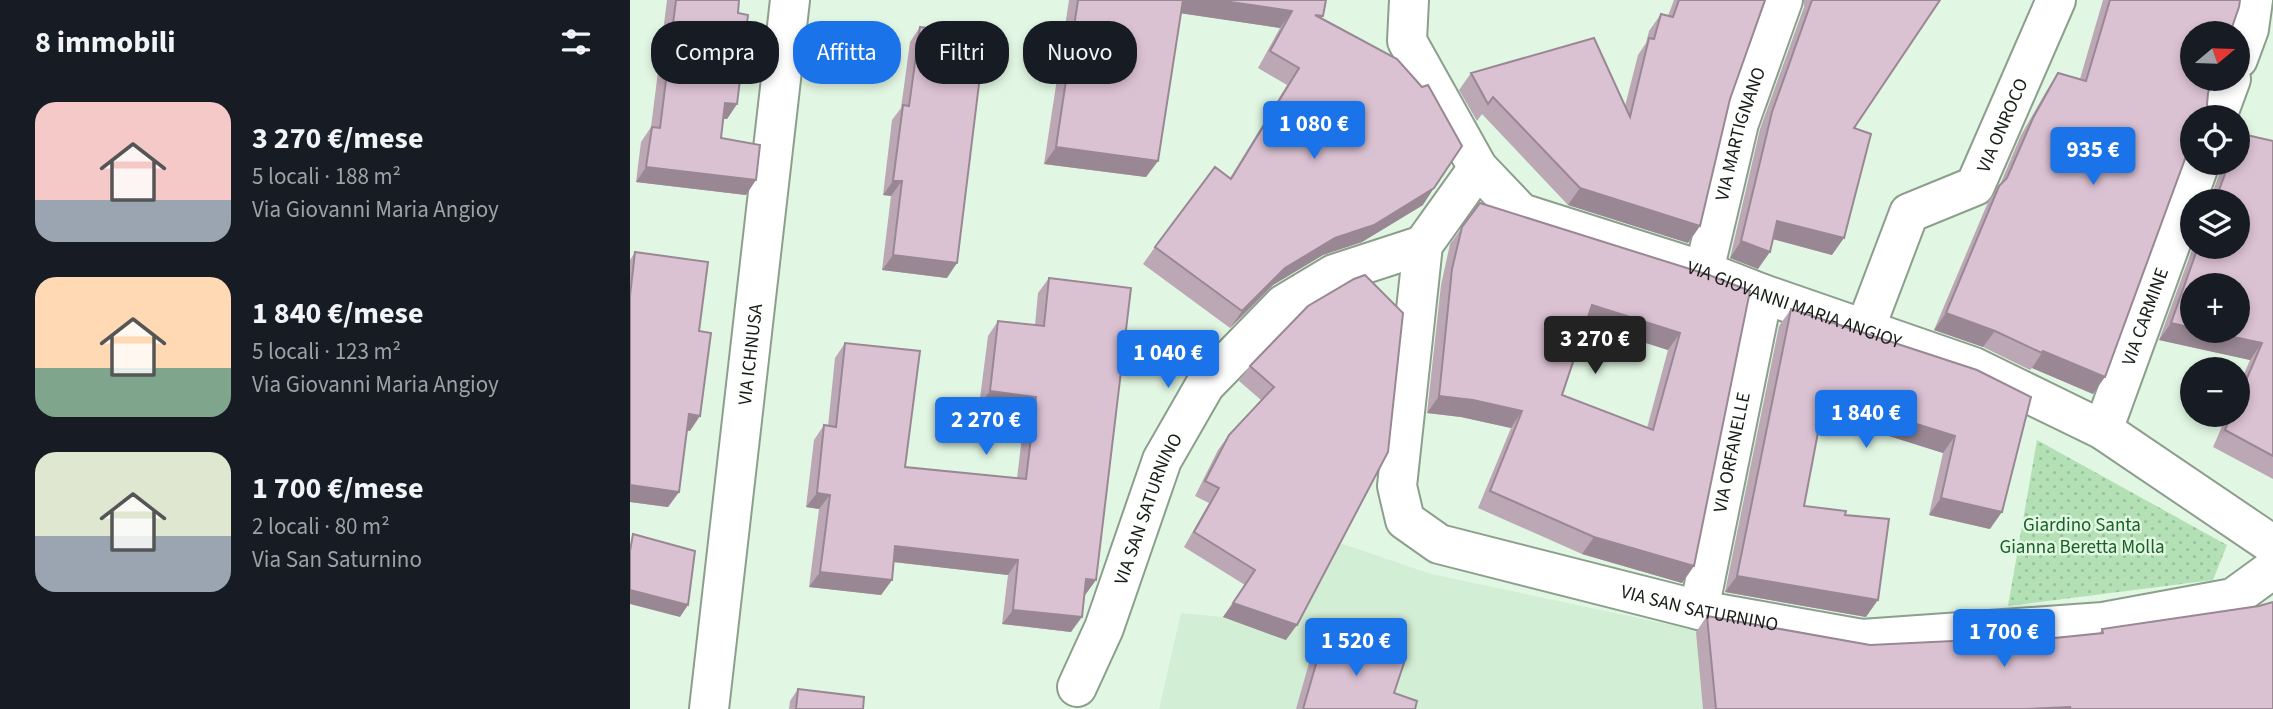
<!DOCTYPE html>
<html lang="it">
<meta charset="utf-8">
<style>
:root{--surface:#171b24;--page:#242831;--text:#f1f3f6;--muted:#9ea1a6;--accent:#1a73e8}
body{margin:0;font-family:"Source Sans 3",sans-serif;background:var(--page);color:var(--text);height:100vh;display:flex;flex-direction:column;font-size:26px;white-space:nowrap}
*{box-sizing:border-box;margin:0}
p{font-size:23px;color:var(--muted)}
.icon{flex:none;width:38px;height:38px;fill:none;stroke:currentColor;stroke-width:2;stroke-linecap:round;stroke-linejoin:round}
.map{position:relative;flex:1;overflow:hidden}
.side{display:flex;flex-direction:column;background:var(--surface);width:630px}
.side>*{flex:none}
.banner{position:absolute;left:21px;top:21px;width:665px;height:63px;display:flex;gap:14px}
.needle{width:46px;rotate:71deg}
.tools{position:absolute;left:1550px;top:21px;display:grid;gap:14px}
.tools a{display:grid;place-items:center;width:70px;height:70px;border-radius:50%;background:var(--surface);box-shadow:0 4px 10px #0003;font-size:35px}
.price{position:absolute;translate:-50% -60px;padding:0 16px;border-radius:7px;background:var(--accent);color:#fff;font-size:23px;line-height:46px;filter:drop-shadow(0 2px 4px #0008)}
.price::after{content:'';position:absolute;left:50%;top:42px;width:21px;height:16px;margin-left:-10px;background:inherit;clip-path:polygon(0 0,100% 0,50% 100%)}
.price.selected{background:#222;color:#fff}
ul{padding:0;list-style:none}
li{display:flex;align-items:center;gap:21px;height:175px;padding:0 35px}
li span{display:grid;place-items:center;flex:none;width:196px;height:140px;border-radius:21px;color:#555}
li>.icon{margin-inline-start:auto}
span .icon{width:84px;height:84px;fill:#fffc;stroke-width:1}
li b{font-size:30px}
h2{display:flex;justify-content:space-between;align-items:center;height:84px;padding:0 35px;font-size:30px}
.pill{padding:0 24px;border-radius:28px;background:var(--surface);box-shadow:0 4px 10px #0003;font-size:24px;line-height:63px}
.pill.selected{background:var(--accent);color:#fff}
main{display:flex;flex:1;min-height:0}
.map>svg:first-child{display:block}
</style>
<main>
<section class="side">
<h2>8 immobili<svg class="icon" aria-label="filters" viewBox="0 0 24 24"><path d="M4 7h16M4 17h16"/><circle cx="9" cy="7" r="2"/><circle cx="15" cy="17" r="2"/></svg></h2>
<ul>
<li><span style="background:linear-gradient(#f6c9c9 70%,#9aa5b1 0)"><svg class="icon" aria-label="home" viewBox="0 0 24 24"><path d="M3 11l9-7 9 7M6 9v11h12V9"/></svg></span><div><b>3 270 €/mese</b><p>5 locali · 188 m²</p><p>Via Giovanni Maria Angioy</p></div></li>
<li><span style="background:linear-gradient(#ffd9b3 65%,#7fa58c 0)"><svg class="icon" aria-label="home" viewBox="0 0 24 24"><path d="M3 11l9-7 9 7M6 9v11h12V9"/></svg></span><div><b>1 840 €/mese</b><p>5 locali · 123 m²</p><p>Via Giovanni Maria Angioy</p></div></li>
<li><span style="background:linear-gradient(#dfe7d0 60%,#9aa5b1 0)"><svg class="icon" aria-label="home" viewBox="0 0 24 24"><path d="M3 11l9-7 9 7M6 9v11h12V9"/></svg></span><div><b>1 700 €/mese</b><p>2 locali · 80 m²</p><p>Via San Saturnino</p></div></li>
</ul>
</section>
<div class="map">
<svg width="1643" height="709" viewBox="0 0 1643 709">
<defs>
<pattern id="garden-dots" width="8" height="8" patternUnits="userSpaceOnUse" patternTransform="scale(1.75)"><rect width="8" height="8" fill="#b3e1b5"/><path d="M2 2h.1M6 6h.1" fill="none" stroke="#99c19b" stroke-width="1.8" stroke-linecap="round"/></pattern>
</defs>
<rect width="100%" height="100%" fill="#e2f7e3"/>
<path fill="#d2eed4" d="M707,542L801,574L1160,650L1224,709H529L551,613L593,617L656,640Z"/>
<path fill="url(#garden-dots)" d="M1407,440L1597,545L1583,580L1378,606Z"/>
<g fill="none" stroke-linecap="round" stroke-linejoin="round">
<g stroke="#8b9f8c" stroke-width="42">
<g id="street">
<path id="s1" d="M779,0L777,41L848,168L891,213L1074,271L1133,294L1344,367L1473,430L1643,545"/>
<path d="M1608,59L1619,29L1623,0"/>
<path d="M1587,117L1601,79"/>
<path id="s2" d="M848,168L793,245L767,486L775,520L809,544L1069,610L1232,639L1473,622L1603,598L1643,569"/>
<path id="s3" d="M1074,271L1109,123L1153,0"/>
<path id="s4" d="M1235,329L1279,213L1345,186L1426,0"/>
<path id="s5" d="M1473,430L1570,163"/>
<path id="s6" d="M1069,610L1133,294"/>
<path id="s7" d="M447,687L474,628L532,460L575,385L654,304L704,274L793,245"/>
<path id="s8" d="M79,709L160,0"/>
</g>
</g>
<use href="#street" stroke="#fff" stroke-width="38"/>
</g>
<path fill="#bca7b5" fill-rule="evenodd" d="M37,0H109L108,13L107,104L97,119H93L91,138L116,195L6,182L11,142L21,127Z
M439,0H696L693,16L691,18L793,205L732,242L693,255L643,285L600,328L513,264L525,247L600,178L657,85L628,68L650,28L551,13L528,161L516,177L414,164Z
M1044,0H1136L1100,99L1070,226L1058,243L938,205L852,114L847,121L829,90L841,73L995,106L1008,55L1016,43L1019,31L1031,14L1038,16Z
M1174,0H1310L1224,128L1202,255L1143,239L1128,269L1100,258L1130,129L1174,7Z
M1473,0H1610L1578,93L1563,143L1559,145L1463,394L1402,368L1400,370L1353,347L1304,330L1358,202L1369,187L1391,135L1417,90L1428,73L1450,79Z
M290,27L317,278L252,270L261,196L253,195L262,120L271,108L280,42Z
M1643,141V479L1583,447L1597,415H1608V388L1620,360L1529,340L1563,247H1608V201H1579L1591,170V163H1608Z
M850,203L1079,275L1064,566L1052,583L952,554L848,508L881,428L831,417L797,413L811,285L820,244ZM956,324L1038,350L1017,428L932,395Z
M5,252L69,331L60,431L57,430L49,492L38,507L0,502V260Z
M419,278L466,580L455,595H454L441,632L372,624L378,575L263,562L262,580L251,595L179,587L189,509L176,507L184,440L194,425L198,426L205,358L215,343L275,467L387,478L395,412L349,406L358,336L368,321L405,325L408,293Z
M678,306L656,640L593,617L615,585L554,547L579,503L565,496L588,450L599,435L631,400L609,381L620,366Z
M1161,309L1347,370L1360,529L1299,515L1313,453L1224,425L1218,435L1189,426L1174,506L1215,515L1236,617L1095,592L1149,326Z
M1629,606L1643,709H1073L1066,632L1077,616L1240,645L1386,642L1469,634L1472,629Z
M695,633L764,693L785,709H666L683,649Z
M168,689L233,709H159L160,701Z"/>
<path fill="#998894" d="M550,0H587L662,11L650,28L542,12Z
M95,103L107,104L97,119L85,117Z
M426,147L528,161L516,177L414,164Z
M16,167L126,180L116,195L6,182Z
M263,181H272L261,196L253,195Z
M804,188L793,205L732,242L693,255L643,285L600,328L612,311L655,268L705,238Z
M950,188L1070,226L1058,243L938,205Z
M1147,221L1214,238L1202,255L1135,237Z
M1111,241L1140,252L1128,269L1100,258Z
M263,255L327,263L317,278L252,270Z
M962,305L1050,333L1038,350L950,322Z
M1316,313L1365,331L1353,347L1304,330Z
M1541,323L1563,328V331H1575L1632,343L1620,360L1529,340Z
M1413,351L1475,377L1463,394L1402,368Z
M360,391L406,397L395,412L349,406Z
M809,396L843,400L892,411L881,428L831,417L797,413Z
M1193,406L1232,407L1325,436L1313,453L1224,425L1218,435L1181,423Z
M59,414L70,416L60,431L49,429Z
M0,485L49,492L38,507L0,502Z
M187,493L200,495L189,509L176,507Z
M1311,498L1372,512L1360,529L1299,515Z
M964,537L1064,566L1052,583L952,554Z
M265,546L388,560L378,575L255,561Z
M190,572L262,580L251,595L179,587Z
M1107,576L1248,600L1236,617L1095,592Z
M456,579L466,580L455,595L446,594Z
M0,590L58,605L50,617L0,604Z
M603,603L667,625L656,640L593,617Z
M383,610L452,617L441,632L372,624Z
M1440,707L1439,709H1397Z"/>
<path fill="#dbc2d3" stroke="#998894" stroke-width="2" fill-rule="evenodd" d="M46,0H109L108,13L118,15L107,104L95,103L91,138L130,145L126,180L16,167L22,127L30,128Z
M448,0H553L528,161L426,147Z
M587,0H696L693,16L685,15L767,59L792,87L798,85L832,146L804,188L744,225L705,238L655,268L612,311L525,247L585,167L601,179L669,68L640,51L662,11Z
M1049,0H1135L1100,99L1070,226L950,188L863,97L858,104L841,73L964,38L1000,117L1019,38L1024,39L1031,14L1043,17Z
M1182,0H1310L1224,128L1241,134L1214,238L1147,221L1140,252L1111,241L1142,112Z
M1480,0H1610L1609,7L1600,33H1563V79H1583L1578,93L1577,105L1582,114L1586,117H1563V137L1475,377L1413,351L1412,353L1365,331L1316,313L1369,186L1377,178L1403,118L1428,73L1456,81Z
M290,27L355,35L327,263L263,255L272,181H263L273,105L279,106Z
M1608,133L1643,141V456L1595,430L1601,415H1608V399L1632,343L1575,331H1608V285H1563V328L1541,323L1568,247H1608V201H1585L1599,163H1608Z
M850,203L1079,275L1120,291L1064,566L964,537L860,491L892,411L843,400L809,396L822,269L832,227ZM962,305L1050,333L1023,430L932,395Z
M5,252L78,262L69,331L81,333L70,416L59,414L49,492L0,485V296Z
M735,275L773,313L758,452L667,625L603,603L625,570L564,532L589,488L575,481L599,435L644,387L620,366L678,306L724,279Z
M419,278L501,288L466,580L456,579L452,617L383,610L388,560L265,546L262,580L190,572L200,495L187,493L194,425L206,427L215,343L290,351L275,467L396,479L406,397L360,391L368,321L414,326Z
M1161,309L1347,370L1401,397L1372,512L1311,498L1325,436L1232,407L1229,418L1193,406L1174,506L1216,511L1215,515L1259,519L1248,600L1107,576Z
M3,534L65,551L58,605L0,590V551Z
M1643,602V709H1441L1440,707L1397,709H1086L1077,616L1240,645L1385,638L1386,642L1473,633L1472,629L1629,606Z
M695,633L776,657L764,693L787,701L785,709H673Z
M168,689L234,697L233,709H166Z"/>
<g text-anchor="middle" stroke-width="5" stroke-linejoin="round" paint-order="stroke">
<g font-size="19" fill="#151d15" stroke="#e2f7e3">
<text dy="7" stroke="none"><textPath href="#s4" startOffset="262">VIA ONROCO</textPath></text>
<text dy="7" stroke="none"><textPath href="#s3" startOffset="142">VIA MARTIGNANO</textPath></text>
<text dy="7" stroke="none"><textPath href="#s1" startOffset="537">VIA GIOVANNI MARIA ANGIOY</textPath></text>
<text dy="7" stroke="none"><textPath href="#s5" startOffset="121">VIA CARMINE</textPath></text>
<text dy="7" stroke="none"><textPath href="#s8" startOffset="357">VIA ICHNUSA</textPath></text>
<text dy="7" stroke="none"><textPath href="#s6" startOffset="161">VIA ORFANELLE</textPath></text>
<text dy="7" stroke="none"><textPath href="#s7" startOffset="192">VIA SAN SATURNINO</textPath></text>
<text dy="7" stroke="none"><textPath href="#s2" startOffset="682">VIA SAN SATURNINO</textPath></text>
</g>
<g font-size="19" fill="#186126" stroke="#e2f7e3">
<text x="1452" y="531">Giardino Santa<tspan x="1452" dy="22">Gianna Beretta Molla</tspan></text>
</g>
</g>
</svg>
<div class="tools">
<a><svg class="needle" viewBox="-14 -14 28 28"><path d="M0-13l5 13h-10z" fill="#e53935"/><path d="M0 13l5-13h-10z" fill="#9ea1a6"/></svg></a>
<a><svg class="icon" aria-label="locate" viewBox="0 0 24 24"><circle cx="12" cy="12" r="6"/><path d="M12 2v4M12 18v4M2 12h4M18 12h4"/></svg></a>
<a><svg class="icon" aria-label="layers" viewBox="0 0 24 24"><path d="M12 4l9 5-9 5-9-5zM3 14l9 5 9-5"/></svg></a>
<a>+</a>
<a>−</a>
</div>
<b class="price" style="left:684px;top:161px">1 080 €</b>
<b class="price" style="left:1463px;top:187px">935 €</b>
<b class="price selected" style="left:965px;top:376px">3 270 €</b>
<b class="price" style="left:538px;top:390px">1 040 €</b>
<b class="price" style="left:1236px;top:450px">1 840 €</b>
<b class="price" style="left:356px;top:457px">2 270 €</b>
<b class="price" style="left:1374px;top:669px">1 700 €</b>
<b class="price" style="left:726px;top:678px">1 520 €</b>
<div class="banner">
<a class="pill">Compra</a>
<a class="pill selected">Affitta</a>
<a class="pill">Filtri</a>
<a class="pill">Nuovo</a>
</div>
</div>
</main>
